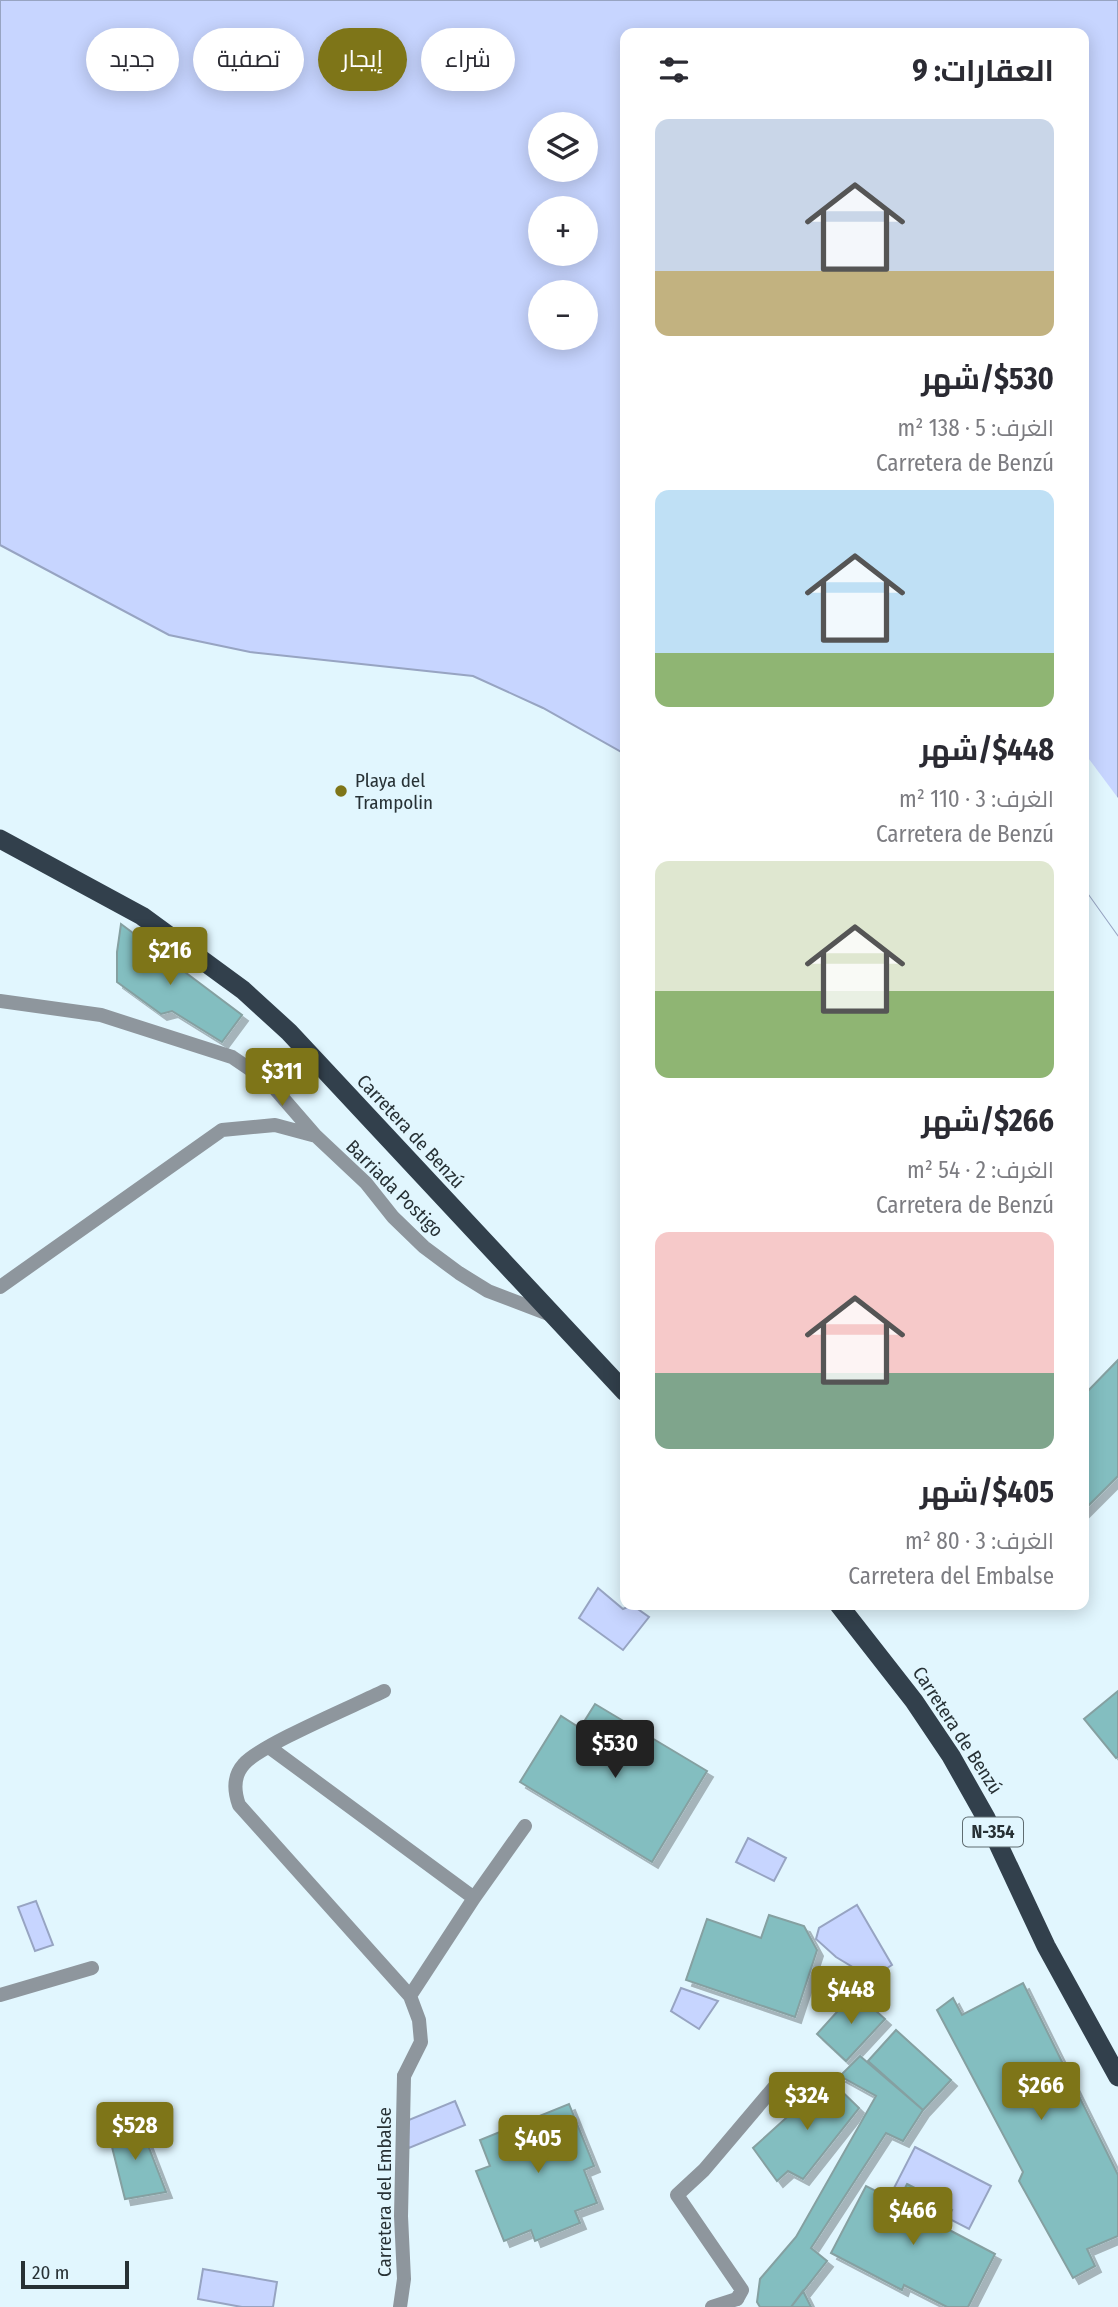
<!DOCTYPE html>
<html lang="ar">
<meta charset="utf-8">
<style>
:root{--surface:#fff;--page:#f2f2f3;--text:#2b2b33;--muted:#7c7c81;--accent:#7e7518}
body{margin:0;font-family:"Fira Sans Condensed",Cairo,sans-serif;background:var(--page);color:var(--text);direction:rtl;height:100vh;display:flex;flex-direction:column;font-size:26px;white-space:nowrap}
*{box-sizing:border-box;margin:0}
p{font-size:23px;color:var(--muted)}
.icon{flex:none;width:38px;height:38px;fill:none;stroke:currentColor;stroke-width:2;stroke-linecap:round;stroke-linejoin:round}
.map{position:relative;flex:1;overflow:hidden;direction:ltr}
.sheet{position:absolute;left:620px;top:28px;width:469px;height:1582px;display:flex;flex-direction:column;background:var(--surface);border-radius:14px;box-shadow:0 4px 18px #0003;direction:rtl}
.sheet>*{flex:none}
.banner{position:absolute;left:21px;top:28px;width:494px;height:63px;direction:rtl;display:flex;gap:14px}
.controls{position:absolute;left:528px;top:112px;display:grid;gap:14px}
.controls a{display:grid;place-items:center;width:70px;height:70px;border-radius:50%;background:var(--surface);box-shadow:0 4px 18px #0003;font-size:35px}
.scale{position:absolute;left:21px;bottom:18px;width:108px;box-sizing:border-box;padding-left:7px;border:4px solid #273135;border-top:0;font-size:19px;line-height:24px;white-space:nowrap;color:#273135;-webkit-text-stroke:5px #e1f6fe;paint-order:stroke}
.price{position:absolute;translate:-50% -60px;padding:0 16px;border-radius:7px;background:var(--accent);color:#fff;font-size:23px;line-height:46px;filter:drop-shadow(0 2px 4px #0008)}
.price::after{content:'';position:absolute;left:50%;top:42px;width:21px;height:16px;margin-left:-10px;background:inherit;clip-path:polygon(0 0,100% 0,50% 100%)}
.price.current{background:#222;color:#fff}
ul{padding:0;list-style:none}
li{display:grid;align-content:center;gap:14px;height:371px;padding:0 35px}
li span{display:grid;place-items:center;height:217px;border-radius:14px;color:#555}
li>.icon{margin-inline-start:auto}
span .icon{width:126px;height:126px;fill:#fffc;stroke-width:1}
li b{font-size:30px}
h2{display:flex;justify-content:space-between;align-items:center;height:84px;padding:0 35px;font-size:30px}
.pill{padding:0 24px;border-radius:32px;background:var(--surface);box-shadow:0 4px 18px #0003;font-size:24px;line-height:63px}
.pill.current{background:var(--accent);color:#fff}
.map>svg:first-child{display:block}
</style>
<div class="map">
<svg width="1118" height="2307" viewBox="0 0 1118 2307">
<defs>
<filter id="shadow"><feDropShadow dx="6" dy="6" stdDeviation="0" flood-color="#0004"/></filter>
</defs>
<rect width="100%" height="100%" fill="#e1f6fe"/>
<path fill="#c7d5ff" stroke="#97a4c2" stroke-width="2" fill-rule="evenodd" d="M0,0H1118V935L1083,886V33H625V754L543,708L473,676L250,652L169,635L0,545ZM541,124H586V170H541ZM541,208H586V254H541ZM541,292H586V338H541Z
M598,1588L623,1609L632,1605L649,1617L623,1650L579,1618Z
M748,1838L786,1858L774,1881L736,1862Z
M36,1901L53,1945L35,1951L18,1907Z
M857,1905L892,1965L871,1978L836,1957L816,1939L819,1928Z
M681,1988L718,2001L699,2029L671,2011Z
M455,2101L465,2125L409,2148L399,2124Z
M915,2147L991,2186L969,2229L893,2190Z
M203,2269L277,2282L273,2307H242L198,2299Z"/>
<path fill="#e1f6fe" d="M1083,751L1118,798V935L1083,886Z"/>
<path fill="#83bec0" stroke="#85a0a1" stroke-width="2" filter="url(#shadow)" d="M121,924L242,1015L222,1042L172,1011L161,1014L117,982V952Z
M1118,1360V1476L1083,1511V1396Z
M1118,1691V1757L1116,1758L1084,1719Z
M595,1704L707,1771L652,1862L520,1782L561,1716L580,1728Z
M769,1915L804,1926L817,1950L795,2017L686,1980L707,1919L761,1938Z
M1023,1983L1118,2175V2236L1087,2249L1095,2266L1073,2278L1019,2181L1023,2172L937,2010L953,1998L962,2015Z
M855,1992L885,2019L846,2061L817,2034Z
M896,2030L951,2080L923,2110L868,2061Z
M860,2056L923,2110L903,2141L886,2133L811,2248L827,2261L791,2307H760L757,2302L760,2279L796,2237L876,2096L840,2076Z
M829,2079L859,2108L803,2179L788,2171L777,2181L753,2148Z
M569,2104L594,2166L584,2170L597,2203L575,2211L580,2223L535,2241L531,2230L504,2241L476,2171L490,2166L480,2140Z
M139,2122L166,2192L125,2199L108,2131Z
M907,2184L946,2204L936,2223L995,2254L968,2307H947L904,2285L902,2290L831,2253L866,2186L898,2202Z
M803,2291L811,2307H791Z"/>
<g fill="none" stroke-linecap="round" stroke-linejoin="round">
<path stroke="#8e969d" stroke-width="14" d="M384,1691C356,1705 260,1745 244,1764C233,1776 234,1791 239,1805L410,1996L419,2020L421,2042L404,2076
M269,1747L474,1898
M410,1996L474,1898L525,1826
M737,2299L742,2290L677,2195L704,2170L776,2085"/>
<path stroke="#8e969d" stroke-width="14" d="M0,1001L101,1015L232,1057L269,1082L315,1135
M0,1287L222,1130L275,1125L316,1136L366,1183L393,1217L424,1247L459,1273L488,1291L551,1315
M0,1995L92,1968
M400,2307L404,2279L401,2216L404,2076
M712,2307L737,2299"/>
<path stroke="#32404c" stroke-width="19" d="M0,839L142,916L243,990L289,1032L625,1392
M839,1605L914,1701L951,1756L986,1818L1046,1946L1118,2077"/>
</g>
<circle fill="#7e7518" stroke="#e1f6fe" stroke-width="2.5" cx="341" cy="791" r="7"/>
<g text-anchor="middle" stroke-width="5" stroke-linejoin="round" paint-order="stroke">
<rect fill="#e1f6fe" stroke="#5f6c71" stroke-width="2" x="963" y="1817.5" width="60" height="29" rx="5"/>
<g font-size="18" font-weight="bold" fill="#273135">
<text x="993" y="1838">N-354</text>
</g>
<g font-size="19" fill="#273135" stroke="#e1f6fe" text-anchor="start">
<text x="355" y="787">Playa del<tspan x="355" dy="22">Trampolin</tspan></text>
</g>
<g font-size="19" fill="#273135" stroke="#e1f6fe">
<text transform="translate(411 1131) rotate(47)" y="7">Carretera de Benzú</text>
<text transform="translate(395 1188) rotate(45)" y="7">Barriada Postigo</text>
<text transform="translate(958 1730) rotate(57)" y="7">Carretera de Benzú</text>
<text transform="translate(384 2192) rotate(-90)" y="7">Carretera del Embalse</text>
</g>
</g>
</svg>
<div class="controls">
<a><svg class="icon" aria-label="layers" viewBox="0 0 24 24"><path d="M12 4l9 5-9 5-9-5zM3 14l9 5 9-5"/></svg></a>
<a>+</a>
<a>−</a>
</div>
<div class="scale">20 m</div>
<b class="price" style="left:170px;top:987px">$216</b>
<b class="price" style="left:282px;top:1108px">$311</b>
<b class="price current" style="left:615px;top:1780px">$530</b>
<b class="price" style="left:851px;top:2026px">$448</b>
<b class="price" style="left:1041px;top:2122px">$266</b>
<b class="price" style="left:807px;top:2132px">$324</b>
<b class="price" style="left:135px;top:2162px">$528</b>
<b class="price" style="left:538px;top:2175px">$405</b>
<b class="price" style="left:913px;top:2247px">$466</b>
<div class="banner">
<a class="pill">شراء</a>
<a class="pill current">إيجار</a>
<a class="pill">تصفية</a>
<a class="pill">جديد</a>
</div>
<section class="sheet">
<h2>العقارات: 9<svg class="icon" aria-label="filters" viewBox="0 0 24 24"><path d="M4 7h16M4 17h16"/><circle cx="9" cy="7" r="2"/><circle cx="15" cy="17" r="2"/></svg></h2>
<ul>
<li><span style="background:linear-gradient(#c9d6e8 70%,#c2b280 0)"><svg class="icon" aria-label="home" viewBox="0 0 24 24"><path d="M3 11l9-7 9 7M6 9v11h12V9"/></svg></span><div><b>$530/شهر</b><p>الغرف: 5 · 138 m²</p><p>Carretera de Benzú</p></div></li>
<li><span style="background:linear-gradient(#bfe0f5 75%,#8fb573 0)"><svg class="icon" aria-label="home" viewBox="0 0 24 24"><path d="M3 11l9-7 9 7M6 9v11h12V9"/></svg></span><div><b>$448/شهر</b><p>الغرف: 3 · 110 m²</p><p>Carretera de Benzú</p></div></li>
<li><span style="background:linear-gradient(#dfe7d0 60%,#8fb573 0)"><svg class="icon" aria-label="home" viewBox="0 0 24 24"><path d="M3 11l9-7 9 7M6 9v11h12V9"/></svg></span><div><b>$266/شهر</b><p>الغرف: 2 · 54 m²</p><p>Carretera de Benzú</p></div></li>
<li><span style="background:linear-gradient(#f6c9c9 65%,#7fa58c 0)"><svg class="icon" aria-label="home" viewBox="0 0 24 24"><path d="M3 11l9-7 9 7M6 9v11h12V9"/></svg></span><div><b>$405/شهر</b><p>الغرف: 3 · 80 m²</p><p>Carretera del Embalse</p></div></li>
</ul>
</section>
</div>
